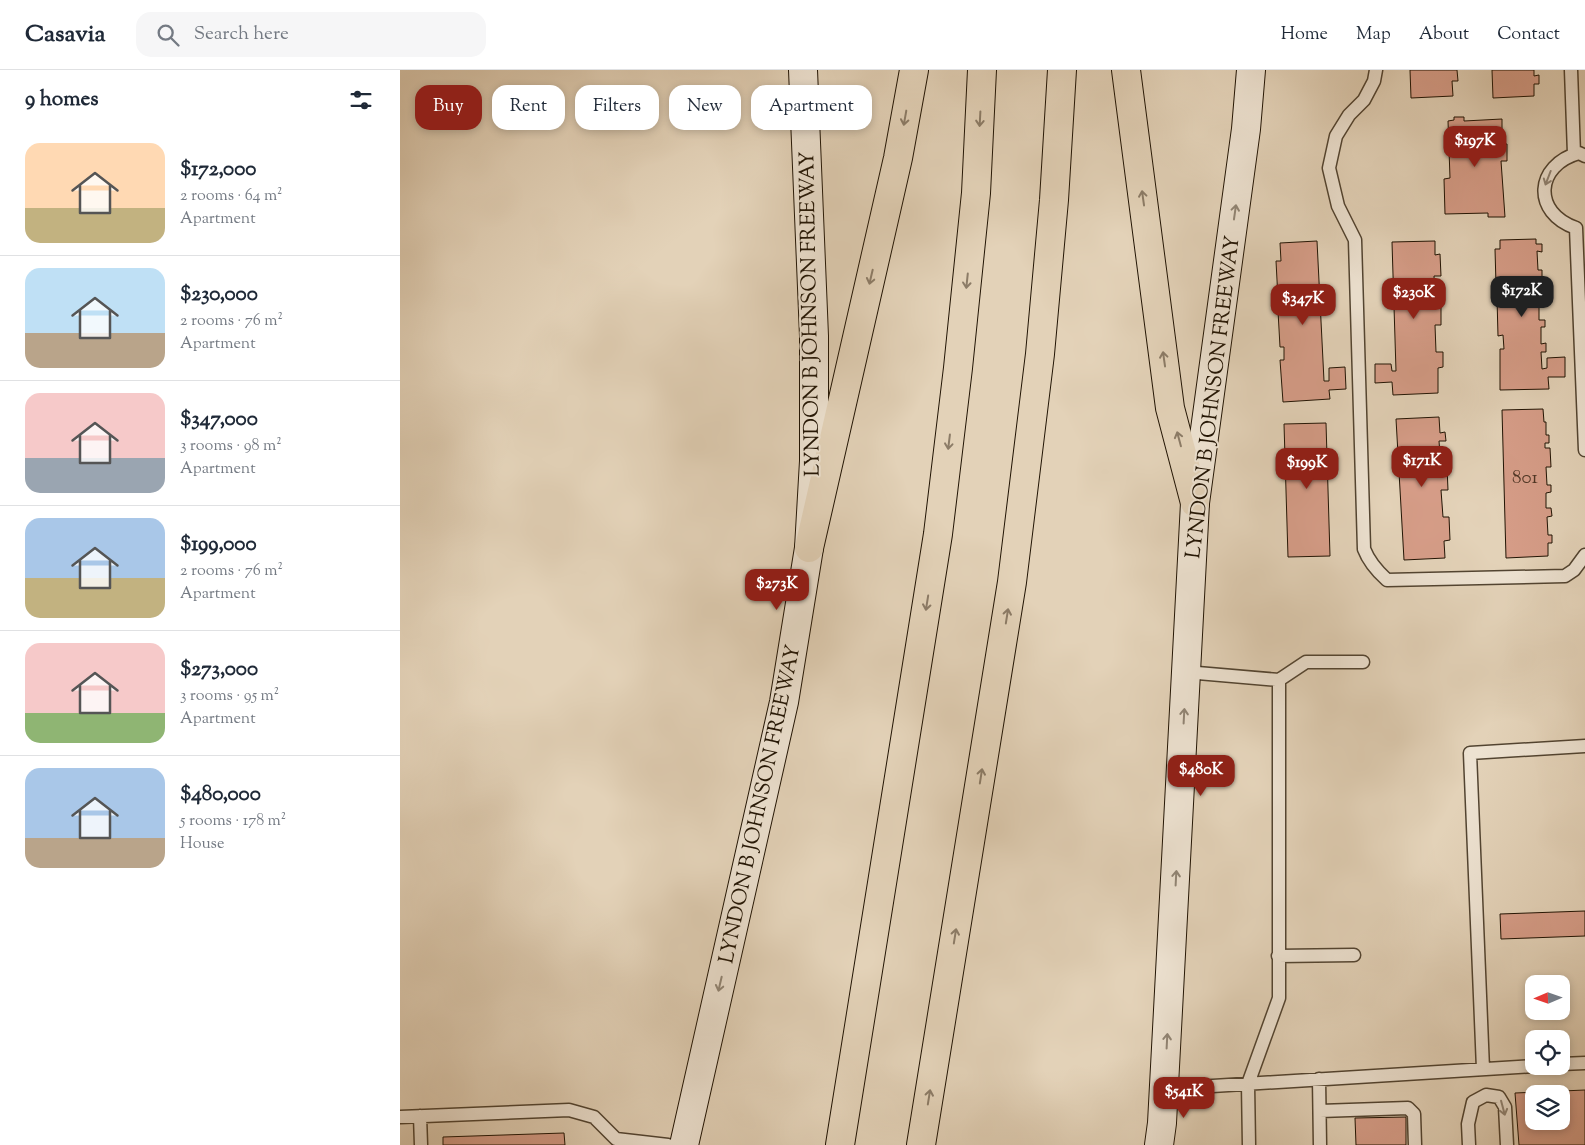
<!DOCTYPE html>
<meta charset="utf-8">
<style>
:root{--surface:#fff;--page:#f6f6f7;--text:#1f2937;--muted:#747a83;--line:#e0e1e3;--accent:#8f2418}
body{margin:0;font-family:"Sorts Mill Goudy",serif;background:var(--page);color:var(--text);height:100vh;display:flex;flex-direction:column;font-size:19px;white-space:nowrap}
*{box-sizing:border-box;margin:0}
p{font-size:16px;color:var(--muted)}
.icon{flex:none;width:28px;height:28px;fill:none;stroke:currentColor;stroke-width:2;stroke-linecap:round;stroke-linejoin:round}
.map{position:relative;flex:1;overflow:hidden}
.side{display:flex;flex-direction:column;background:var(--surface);width:400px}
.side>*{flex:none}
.banner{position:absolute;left:15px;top:15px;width:475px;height:45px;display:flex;gap:10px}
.needle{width:32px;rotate:268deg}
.buttons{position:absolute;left:1125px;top:905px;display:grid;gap:10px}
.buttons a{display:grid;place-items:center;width:45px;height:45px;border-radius:10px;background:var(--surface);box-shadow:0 2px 8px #0003;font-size:25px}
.price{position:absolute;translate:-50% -42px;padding:0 11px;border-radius:10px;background:var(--accent);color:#fff;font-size:16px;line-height:32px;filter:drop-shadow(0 1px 2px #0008)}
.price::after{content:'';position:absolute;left:50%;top:30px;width:15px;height:11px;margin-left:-8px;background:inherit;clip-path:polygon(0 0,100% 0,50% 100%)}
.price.current{background:#222;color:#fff}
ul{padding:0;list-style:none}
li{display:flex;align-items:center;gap:15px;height:125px;padding:0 25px}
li+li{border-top:1px solid var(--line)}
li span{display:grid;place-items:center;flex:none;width:140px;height:100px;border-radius:15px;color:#555}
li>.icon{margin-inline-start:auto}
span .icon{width:60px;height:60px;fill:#fffc;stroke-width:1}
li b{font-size:21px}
h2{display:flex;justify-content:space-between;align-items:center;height:60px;padding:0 25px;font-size:21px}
.tag{padding:0 18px;border-radius:15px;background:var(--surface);box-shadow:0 2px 8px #0003;font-size:18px;line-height:45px}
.tag.current{background:var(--accent);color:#fff}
header{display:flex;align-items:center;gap:30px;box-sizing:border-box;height:70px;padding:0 25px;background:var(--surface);border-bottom:1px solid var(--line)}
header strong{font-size:24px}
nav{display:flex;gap:28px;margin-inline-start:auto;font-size:18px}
.search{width:350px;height:45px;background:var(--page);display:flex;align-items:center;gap:12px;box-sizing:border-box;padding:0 18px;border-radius:15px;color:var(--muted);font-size:19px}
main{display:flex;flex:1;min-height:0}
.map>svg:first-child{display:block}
</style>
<header>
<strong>Casavia</strong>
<div class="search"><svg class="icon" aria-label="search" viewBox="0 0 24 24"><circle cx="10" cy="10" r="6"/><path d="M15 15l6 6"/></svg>Search here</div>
<nav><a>Home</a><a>Map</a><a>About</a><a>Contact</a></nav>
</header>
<main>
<section class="side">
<h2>9 homes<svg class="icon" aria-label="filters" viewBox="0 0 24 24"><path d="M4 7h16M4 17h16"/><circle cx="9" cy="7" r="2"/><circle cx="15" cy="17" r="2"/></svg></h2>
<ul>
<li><span style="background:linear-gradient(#ffd9b3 65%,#c2b280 0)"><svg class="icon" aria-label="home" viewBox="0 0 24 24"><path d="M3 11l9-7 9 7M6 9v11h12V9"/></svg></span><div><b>$172,000</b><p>2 rooms · 64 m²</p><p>Apartment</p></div></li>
<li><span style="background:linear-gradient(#bfe0f5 65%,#b9a48a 0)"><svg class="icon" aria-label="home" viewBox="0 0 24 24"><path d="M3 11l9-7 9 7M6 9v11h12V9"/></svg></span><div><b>$230,000</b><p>2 rooms · 76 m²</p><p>Apartment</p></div></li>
<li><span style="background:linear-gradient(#f6c9c9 65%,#9aa5b1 0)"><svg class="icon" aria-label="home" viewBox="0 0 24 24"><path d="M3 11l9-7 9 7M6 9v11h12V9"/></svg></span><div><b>$347,000</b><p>3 rooms · 98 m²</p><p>Apartment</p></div></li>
<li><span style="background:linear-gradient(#a9c7e8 60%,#c2b280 0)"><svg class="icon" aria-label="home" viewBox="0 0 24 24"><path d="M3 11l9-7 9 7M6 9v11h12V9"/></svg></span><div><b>$199,000</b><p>2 rooms · 76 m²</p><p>Apartment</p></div></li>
<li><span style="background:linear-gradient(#f6c9c9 70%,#8fb573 0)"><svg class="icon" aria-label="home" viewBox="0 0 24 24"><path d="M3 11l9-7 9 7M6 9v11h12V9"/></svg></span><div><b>$273,000</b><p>3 rooms · 95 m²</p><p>Apartment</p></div></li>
<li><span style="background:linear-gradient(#a9c7e8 70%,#b9a48a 0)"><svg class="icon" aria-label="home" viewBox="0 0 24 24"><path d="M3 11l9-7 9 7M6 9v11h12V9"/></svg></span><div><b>$480,000</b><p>5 rooms · 178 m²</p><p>House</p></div></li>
</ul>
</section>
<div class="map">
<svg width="1185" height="1075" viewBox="0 0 1185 1075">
<rect width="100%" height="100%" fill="#e3d2b8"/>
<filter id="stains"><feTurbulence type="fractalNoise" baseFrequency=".004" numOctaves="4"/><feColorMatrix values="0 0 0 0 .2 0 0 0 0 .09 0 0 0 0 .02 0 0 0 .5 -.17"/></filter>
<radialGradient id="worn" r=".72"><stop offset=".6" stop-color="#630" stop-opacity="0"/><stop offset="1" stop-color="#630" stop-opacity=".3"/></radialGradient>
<path fill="#d69d88" stroke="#211404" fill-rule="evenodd" d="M1010,0H1057L1058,11H1052L1053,26L1011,28Z
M1092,0H1134V6L1139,5V14H1134V26L1093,28Z
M1054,47H1064V51L1102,49V68H1098L1099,74H1107V91H1101L1105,147H1088V143L1045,144L1044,109L1050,108L1048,51L1054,50Z
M1136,169V174H1142V182L1137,181L1138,200H1142V207H1139V225L1144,224V232H1139V250H1145V257H1141V274L1146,273V282H1141L1142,299L1147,298V288L1165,287V307H1148L1149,319L1100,320V279H1104L1103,265L1098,266L1097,228H1101V215H1096L1095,179H1100V170Z
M917,171L924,311H929V298L945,297L946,319L929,320L930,329L883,332L880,290H884V277H880L878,241H883L882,229H878L876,191H881L880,173Z
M1035,171V185L1040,184L1041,206H1034L1035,232H1041V255H1035L1036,282H1043V297L1038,298V323L993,325L992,312L975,313V294H991L992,301H996L992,172Z
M1143,339L1144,352H1146V365H1149V373H1145V378H1150L1151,397H1146L1147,415H1151V422L1146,423V438H1151L1152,446L1147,447L1148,465H1152V473H1148V486L1106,488L1102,340Z
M1039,347L1040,363L1045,362L1046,371H1039L1041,398L1047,397L1048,420H1041L1043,447H1049L1050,470L1044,471L1045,488L1004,490L996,349Z
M926,353L930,486L888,487L884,354Z
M1185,841V866L1101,869L1100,844Z
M1185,1020V1075H1119L1115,1023ZM1134,1024H1161V1051H1134Z
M1006,1047V1075H956L955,1048Z
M164,1063L165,1075H43V1067Z"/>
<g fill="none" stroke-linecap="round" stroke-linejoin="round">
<g stroke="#524431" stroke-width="15">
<path id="lane" d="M976,0L974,11L964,30L949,45L936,66L929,98L938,136L955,170L964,479C969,492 977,501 987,510L1165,506L1174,500L1185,485
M1171,0L1174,84
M1176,158L1185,380
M1176,158C1132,143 1135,95 1179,83L1185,86
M786,602L879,610V928L848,1014L849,1075
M879,610L906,592H963
M878,886L954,885
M1161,994L1185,993
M1083,999L1070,683L1185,676
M919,1009L920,1075
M765,1019L1134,996
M920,1041L1008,1038L1014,1044L1015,1075
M20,1046L21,1075
M0,1047L169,1040L194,1047L216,1069L268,1075
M1069,1075L1068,1054L1073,1032L1086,1025L1099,1027L1105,1037L1107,1075"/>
</g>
<g stroke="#211404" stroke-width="30">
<path id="secondary" d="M284,1075L384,632L409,478L414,391V266L403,0
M759,1075L762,1053L795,433L846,59L851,0"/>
</g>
<g stroke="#211404" stroke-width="30">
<path id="highway" d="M726,0L770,338L795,433
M409,478L498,88L514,0
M440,1075L538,464L558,298L576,123L582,0
M521,1075L612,512L640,284L654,130L662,0"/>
</g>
<use href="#lane" stroke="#ede2d1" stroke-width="12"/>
<use href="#secondary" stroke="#ede2d1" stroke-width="28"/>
<use href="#highway" stroke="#e3d2b8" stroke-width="28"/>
</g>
<defs><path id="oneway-shaft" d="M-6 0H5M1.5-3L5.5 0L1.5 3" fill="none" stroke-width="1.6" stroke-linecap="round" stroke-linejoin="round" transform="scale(1.25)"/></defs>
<g stroke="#8c7c67">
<use href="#oneway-shaft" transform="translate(505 48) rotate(100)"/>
<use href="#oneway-shaft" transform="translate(580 49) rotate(93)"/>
<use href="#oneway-shaft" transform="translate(743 128) rotate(-98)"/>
<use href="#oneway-shaft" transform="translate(471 207) rotate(103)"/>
<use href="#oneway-shaft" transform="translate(567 211) rotate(96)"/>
<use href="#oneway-shaft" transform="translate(764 289) rotate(-98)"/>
<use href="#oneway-shaft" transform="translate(779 369) rotate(-105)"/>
<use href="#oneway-shaft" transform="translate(549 372) rotate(97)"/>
<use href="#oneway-shaft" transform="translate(527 533) rotate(99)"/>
<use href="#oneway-shaft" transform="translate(607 546) rotate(-81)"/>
<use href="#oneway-shaft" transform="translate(581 706) rotate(-81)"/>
<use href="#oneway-shaft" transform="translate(555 866) rotate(-81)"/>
<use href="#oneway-shaft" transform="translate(529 1027) rotate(-81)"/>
</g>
<g stroke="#918575">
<use href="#oneway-shaft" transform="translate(1148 108) rotate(111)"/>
<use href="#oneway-shaft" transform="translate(835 142) rotate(-82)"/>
<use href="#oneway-shaft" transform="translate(784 646) rotate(-87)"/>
<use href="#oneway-shaft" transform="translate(776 808) rotate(-87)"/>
<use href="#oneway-shaft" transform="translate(320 914) rotate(103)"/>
<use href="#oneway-shaft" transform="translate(767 971) rotate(-87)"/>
<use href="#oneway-shaft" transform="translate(1103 1038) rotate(75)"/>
</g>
<g text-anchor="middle" stroke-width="4" stroke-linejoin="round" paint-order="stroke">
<g font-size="19" fill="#4e3625">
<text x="1125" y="413">801</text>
</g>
<g font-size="21" fill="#211404" stroke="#ede2d1">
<text transform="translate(409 244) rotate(-91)" y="7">LYNDON B JOHNSON FREEWAY</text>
<text transform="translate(812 327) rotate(-83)" y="7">LYNDON B JOHNSON FREEWAY</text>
<text transform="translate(359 734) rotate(-78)" y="7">LYNDON B JOHNSON FREEWAY</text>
</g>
</g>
<rect width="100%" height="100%" filter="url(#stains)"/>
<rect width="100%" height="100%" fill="url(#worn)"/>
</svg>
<div class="buttons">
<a><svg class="needle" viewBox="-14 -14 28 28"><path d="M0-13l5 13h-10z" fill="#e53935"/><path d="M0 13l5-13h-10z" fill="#747a83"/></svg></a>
<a><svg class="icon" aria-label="locate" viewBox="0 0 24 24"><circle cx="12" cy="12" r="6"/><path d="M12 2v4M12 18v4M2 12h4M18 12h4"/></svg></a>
<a><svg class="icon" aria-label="layers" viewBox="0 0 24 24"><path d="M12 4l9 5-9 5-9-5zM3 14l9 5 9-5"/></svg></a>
</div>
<b class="price" style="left:1075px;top:98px">$197K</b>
<b class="price current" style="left:1122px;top:248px">$172K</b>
<b class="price" style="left:1014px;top:250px">$230K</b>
<b class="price" style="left:903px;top:256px">$347K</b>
<b class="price" style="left:1022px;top:418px">$171K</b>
<b class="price" style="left:907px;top:420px">$199K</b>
<b class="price" style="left:377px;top:541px">$273K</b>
<b class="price" style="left:801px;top:727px">$480K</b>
<b class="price" style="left:784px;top:1049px">$541K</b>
<div class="banner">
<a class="tag current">Buy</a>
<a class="tag">Rent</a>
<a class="tag">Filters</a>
<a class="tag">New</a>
<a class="tag">Apartment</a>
</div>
</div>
</main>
